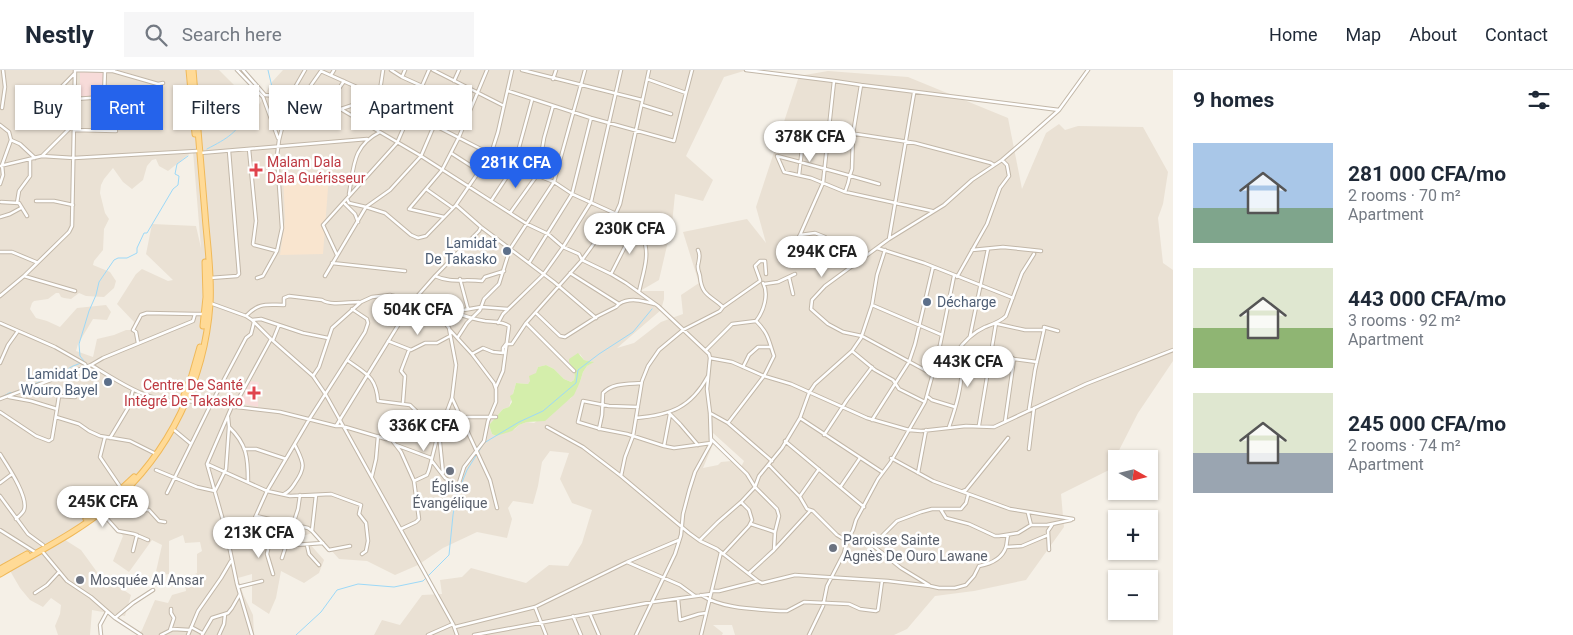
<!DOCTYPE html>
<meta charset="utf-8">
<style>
:root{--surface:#fff;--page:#f6f6f7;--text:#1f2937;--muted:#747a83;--line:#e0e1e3;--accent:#2563eb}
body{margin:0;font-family:Roboto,sans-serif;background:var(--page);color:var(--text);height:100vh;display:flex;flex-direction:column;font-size:19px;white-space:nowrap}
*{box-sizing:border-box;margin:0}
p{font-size:16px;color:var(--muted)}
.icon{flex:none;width:28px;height:28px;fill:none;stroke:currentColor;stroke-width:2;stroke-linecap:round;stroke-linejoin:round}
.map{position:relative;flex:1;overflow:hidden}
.drawer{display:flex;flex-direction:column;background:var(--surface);width:400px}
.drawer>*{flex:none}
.hud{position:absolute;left:15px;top:15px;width:475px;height:45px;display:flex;gap:10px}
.needle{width:32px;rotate:98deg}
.fabs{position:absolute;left:1108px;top:380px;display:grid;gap:10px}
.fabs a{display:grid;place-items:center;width:50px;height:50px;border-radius:0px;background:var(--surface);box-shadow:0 1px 4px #0004;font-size:25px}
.price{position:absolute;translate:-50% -42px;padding:0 11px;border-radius:18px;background:#fff;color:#222;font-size:16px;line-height:32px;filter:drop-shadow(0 1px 2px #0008)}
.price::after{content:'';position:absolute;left:50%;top:30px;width:15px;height:11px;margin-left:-8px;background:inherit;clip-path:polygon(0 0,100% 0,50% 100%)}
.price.active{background:var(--accent);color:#fff}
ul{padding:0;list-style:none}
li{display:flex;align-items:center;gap:15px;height:125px;padding:0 20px}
li span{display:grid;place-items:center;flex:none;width:140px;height:100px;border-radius:0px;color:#555}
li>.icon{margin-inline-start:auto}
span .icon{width:60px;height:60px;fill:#fffc;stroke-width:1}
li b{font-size:21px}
h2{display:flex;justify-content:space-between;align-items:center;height:60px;padding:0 20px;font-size:21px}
.chip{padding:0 18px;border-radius:0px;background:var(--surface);box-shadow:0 1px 4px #0004;font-size:18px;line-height:45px}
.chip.active{background:var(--accent);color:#fff}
header{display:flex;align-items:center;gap:30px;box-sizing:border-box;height:70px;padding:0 25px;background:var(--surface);border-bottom:1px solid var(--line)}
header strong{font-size:24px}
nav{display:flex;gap:28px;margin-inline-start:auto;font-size:18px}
.search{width:350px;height:45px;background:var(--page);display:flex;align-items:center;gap:12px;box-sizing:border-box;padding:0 18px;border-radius:0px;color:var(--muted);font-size:19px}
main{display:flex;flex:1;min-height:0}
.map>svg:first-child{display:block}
</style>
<header>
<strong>Nestly</strong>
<div class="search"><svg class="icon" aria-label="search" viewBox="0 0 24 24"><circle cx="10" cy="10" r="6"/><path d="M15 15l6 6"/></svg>Search here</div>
<nav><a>Home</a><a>Map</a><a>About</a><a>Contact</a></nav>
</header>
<main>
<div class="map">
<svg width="1173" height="565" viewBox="0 0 1173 565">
<rect width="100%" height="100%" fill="#f5f0e7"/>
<path fill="#eae1d4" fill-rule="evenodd" d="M0,0H219L257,38L272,12L283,0H747L724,7L686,86L713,110L703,131L675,124L672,154L659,210L640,221H664V229L661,240L617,278L634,273L661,252L683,244L681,225L699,213L683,162L747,149L766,173L756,137L799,6L828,1L908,7L1008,48L1022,119L1046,63L1059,54L1065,60L1078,56L1143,57L1168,102L1163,134L1158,148L1163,193L1173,200V291L1138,343L1109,400L1061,424L1064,457L1026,510L974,521L935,526L907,559L894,565H735L732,555H713L723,563L722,565H374L382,550L400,555L422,525L442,524L440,510L462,507L471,498L526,513L549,495L568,496L582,473L592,440L572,433L560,409L569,383L550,381L542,392L538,416L533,434L513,431L508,438L512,449L507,468L477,462L443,478L418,495L395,505L367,491L339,489L315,462L300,467L298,471L308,472L324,490L319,503L304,513L281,501L276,528L269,544L252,533V504L238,508L243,524L253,545L254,565H138L142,560L155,530L168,533L172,525L186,521L184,509L197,503V484L202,481L200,472L185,473L183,465L169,471V504L155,506L162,475L152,470L129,502L113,491L123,466L107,447L104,440L62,468L81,480L97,502L131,525L125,546L92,540L90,565H58L55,556L60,544L61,535L51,528L43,537L30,530L20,518L9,499L0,504ZM193,81L201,178L196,156L152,154L146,184L173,210L168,211L142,199L136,204L117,234L134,252L133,260H126L114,265L97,269L93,287L76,281L78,274L93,249L107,250L111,242L106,235L77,238L60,257L47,251L36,248L30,239L32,233L34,231L48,229L56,223H59L61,227L64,228L71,229L79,223L86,226L104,227L114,218L116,211L110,202L93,195L94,191L103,180L104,159L109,149L105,143L100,123L101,115L104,109L113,98L123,112L132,119L143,110L147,96L152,90L156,89L159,96L168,101ZM580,284L584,290L593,292L587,296L583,302L580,312L571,328L534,353L527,352L519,355L515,359L496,366L492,364L489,355L503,339L509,337L516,313L528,314L537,302L538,297L546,295L554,299L564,309L571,312L574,310L575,303L574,299L571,295ZM713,363L744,391L740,399L732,391L721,392L718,395L703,398L713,374Z"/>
<path fill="#f9e5cf" d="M283,104L329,105L323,184L280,185L285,150Z"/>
<path fill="#f7dbd9" d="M82,1H104V26H80V2Z
M250,311L259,312L258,337L240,333Z"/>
<path fill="#d4eeab" d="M578,283L584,290L594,292L587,296L583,302L580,312L574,325L545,351L527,352L519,355L512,361L496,366L492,364L489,355L503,339L509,337L512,332L510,326L513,324L516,313L528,314L530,311L529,306L536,303L538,297L546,295L554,299L564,309L571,312L574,310C576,301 573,299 569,292V289Z"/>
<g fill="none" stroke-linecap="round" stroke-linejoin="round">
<path stroke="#9cd9f8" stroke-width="1" d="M268,0L272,17
M207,79C228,68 237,63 248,42
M20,320L39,312L40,307L43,305L49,307L54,304H63C73,293 75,297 84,291L80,286L79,274L89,241L96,225L99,212L114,190L118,188H127L137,183V178L144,163H147L173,119L178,115L179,106L175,104L177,94L188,86
M0,328L9,323L16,322
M296,565L321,542L337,520L358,514L394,517L423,511L449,485L453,445L456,427L467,400L484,373L519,352L543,341L576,313L578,300L599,284L633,262L652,239"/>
<g stroke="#c2b7a8" stroke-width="4.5">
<path id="minor" d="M75,0L114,1
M237,0L263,27L278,68
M243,0L265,25L302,28L324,35
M391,0L402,7L422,16
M433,0L504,36
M512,0L498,62L491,84L456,135L481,157L554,212L596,248
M522,0L642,30
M746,0L834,11
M113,1L158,14L163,13
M331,5L334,0
M402,7L405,0
M553,9L556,0
M647,9L686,23L692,0
M344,11L330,32L332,34L421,86L527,154L548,164L563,177L579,184L582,190L611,204L626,213L658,236L709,284L710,288L707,319L710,343L711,373L695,402L689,421L683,444L681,465L675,484L636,565
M454,11L459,0
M508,21L591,48L674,71L686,23
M302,28L321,1L379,27L514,96L554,112L572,124L625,148C630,152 631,155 635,160C637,163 641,166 643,169C651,184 642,206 639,222
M75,29L104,27L105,0
M642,35L671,44
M2,38L5,17L3,0
M341,39L353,35L365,21
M23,52L33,46L74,4
M0,55L9,62L11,70L2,95L3,105L0,114
M74,60L116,61
M830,60L915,73L991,93L994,95
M378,61L379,27L383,0
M11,70L20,74L35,88
M249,79L256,151L253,174L254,175L277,181
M200,83L367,69
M451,83L479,101
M42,86L74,88L197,81
M0,96L42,86L74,54
M799,105L802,79
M879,114C845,104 811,95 777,86L784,102L811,108L845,122C847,117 849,111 850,105L852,99L853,64L861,15L1059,40
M426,119L453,138
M845,122L932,141
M349,124C354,97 352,76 380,62
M347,129L349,133L366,137L390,120L421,86L448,23
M36,131H54L73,135
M491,131L514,96L532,30
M1,132L19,133L27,146
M17,133L19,121L30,106V89
M345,134L355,144L358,152
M510,143L538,104L544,68L553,36
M0,147L10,144L21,138
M444,147L409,139L442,100L459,67L487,0
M800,165L815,163L825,167L853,196
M889,169L914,23
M877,178L924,193L1013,228
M698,180C701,185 699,189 698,195C697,200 700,203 700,207C702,226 710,225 723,237
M972,180L1003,177L1041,181
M0,182H12L36,192
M337,185L323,155L397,73L429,0
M792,192L791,180L800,165L823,113L834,11L861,15
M332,193L405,201
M529,193L572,124L591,48
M570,203L619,234C630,227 643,231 654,234
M611,204L634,159
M24,206L75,221
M325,206L366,137L385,143L411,165L418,168L426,166L456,135
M435,206C450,213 465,209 482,211L485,207L504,201
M789,207L793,224
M957,207L987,154L1000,118L1009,106L1007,95L1002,90
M210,208L237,206L239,204L229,81
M257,208L263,206L277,181L282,158L277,86L279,70L290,26L305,0
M460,209L468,239
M760,210L755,196L760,191H765L766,204
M764,214L778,212L795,204
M0,226L24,206L69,162L72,156L75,0
M210,233L246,246L252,250L271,269L313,306L326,325L453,554L457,565
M872,235L942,265
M458,241L481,237L508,239
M438,242L446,236C455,244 473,249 485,251C492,252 502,251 509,256L503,301L496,317
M536,243L560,266L565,267L598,246L616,237L619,234
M246,246C259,232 267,235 284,235V228L289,226L322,230C331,236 348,232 359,232
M252,250L261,249L303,263L328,268
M0,253L55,277L85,294L86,296
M498,253L503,244L543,205L563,177L591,132L621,0
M526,253L574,301
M998,254L1025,260H1044V257L1058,261
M970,266L988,179
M458,267L467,253L480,240L484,229L499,214L510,179L554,112L585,0
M273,270L279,255
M388,271L411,280L425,273H437L450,266
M138,273L136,262L133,260L141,245L147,243L195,244
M939,277L956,283C969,297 955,340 949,357
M706,280L732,254L756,251C764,241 769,224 763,213
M852,281L875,300L893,310L899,319L925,332
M991,282L1009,286L1014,289L1037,292
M956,283C964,271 972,263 985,257C993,254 1000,252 1006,246L1022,203L1034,184
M472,284L483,278L493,282L503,283V278L506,274H512L526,253L582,190L616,143L620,134L649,0
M710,288L732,292L764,306L791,314L867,348L909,360L921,361L966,356L994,357L1086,314L1173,280
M347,290C366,304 376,306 378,331L410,335C417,341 427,353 430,362
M0,293L8,275L18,261
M91,295C118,311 148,333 181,331
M743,297L749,285L758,277H771
M932,304L862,266L843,262L828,254L811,239L812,230L825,216L889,169L944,135L972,110L1002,90L1024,71L1059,40L1088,0
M313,306L319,297L332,258L361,232L372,227L390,225L432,236L449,258L456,295L452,328L437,368L429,400L427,405L414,411
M927,326L932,330L955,337
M452,328L490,410L497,438
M0,329L91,295L103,288L193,251L195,244H204
M187,331L280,342L336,356H342L386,369L413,368L463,351L467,347H496
M403,332L405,306L401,301L409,280
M232,336L207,394L226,461L237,514L252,565
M234,337L271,269
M638,337L609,336L583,331L578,352L601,359L627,364L664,376L674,378L711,373
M57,339L59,326L75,327
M1029,339L1035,300L1044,260
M0,342L36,366L49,371L52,369L57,339L31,331L9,327
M445,343L461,347
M669,343L680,354L698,375
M710,343L728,353L772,391
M56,347L79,354L89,361L100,366L130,371L154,383
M228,347L229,357C247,374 248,388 248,412
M636,348C670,345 691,338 708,306
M800,348L882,402
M872,350L909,292L915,274L933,197
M1005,352L1014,289
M728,353L764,306L774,286C768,269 769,264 756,251
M979,355L996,253
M336,356L413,231L435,206L479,161L481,157
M547,357L583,377L621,406L689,463L700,471L717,479L758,511L762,513L795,505L888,511L930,516L939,518H955L966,515L974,506L979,496C990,494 1002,489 1006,477C1007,473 1007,469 1008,465
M173,359L191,374
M599,359L602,345L603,323C612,313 628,314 641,313
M439,363L443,403
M824,365L847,330L872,297
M105,367L100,387L121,418
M110,368L128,338L133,320
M391,369L401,382L414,411L419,449L416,452L401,459
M711,369L747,404L755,417L777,439L779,446L775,462L774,480L749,503
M785,371L864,437
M396,375L431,388
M664,376L670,344
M244,379H256L286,389
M1029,379L1034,338
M0,384C7,395 29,427 24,440C23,443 19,446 16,449
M891,388L933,411L1010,439L1073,449
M432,391L445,408L458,416L464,397L484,371L488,351L496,332V319L494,313L472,284L450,260
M207,394L267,421L290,426L331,424L361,435L359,444L366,453L368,471L366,481L362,484
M769,395L800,427L807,439L813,441L837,465L847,471L871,474L901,498L929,515
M156,400L197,417L215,421L226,399L229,357
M918,403L926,360
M372,406L376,389L378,366
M621,406L625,387L633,366L642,311L648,296L659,280L683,260L720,241L723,237L760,211
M0,413L12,404
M841,416L860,388
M963,421L966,420L1008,368
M167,423L211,334L246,268L251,264L254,252
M284,424C289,422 292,418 295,413C307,396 303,392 295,375
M0,426L28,464L43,475
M800,426L819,399
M114,432L135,440H149L159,451L165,452
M941,440L946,448L969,454L995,466H999L1018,463L1031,455H1047L1071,450
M101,442L118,461L134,464L148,470
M1028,443L1031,455
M256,446L308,458L312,461L329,480L350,476
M751,454L775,462
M0,460L35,482
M312,461L316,425
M246,467L257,471L261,469L294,475L323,473
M270,470L267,484L273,504
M700,470L718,452L741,432L755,417L759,406L782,378L800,348L809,323L815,314L852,281L861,268L872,235L877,205L885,180
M244,472L267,421L310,348L365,262L368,253L367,249L352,239
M871,474L878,470L897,451L921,442L932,439H961L966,433L968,425
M307,475L309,484L319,495
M1006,477L1022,476L1048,465
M774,480L810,441
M1049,480L1048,461L1052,455
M42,481L67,511L91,527L115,548L141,565
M133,481L137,465
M723,484L749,456L752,450L749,440L741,432
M282,488L298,439L300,425
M627,492L680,515L695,526
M238,517L262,511
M712,521H719L758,511
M35,523L47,515L59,502
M701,525C723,539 754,539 780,541H787L804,532L849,534L860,539L876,541L878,540L882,511
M678,529L680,550L699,544L706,543
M535,537L546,565
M590,544L599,565
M573,546L581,565
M115,548L133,533L153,520
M191,557L202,563
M455,557L535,537L627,492L679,470
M170,560L174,548L171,543V539
M101,565L100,555L107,542
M161,565L173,559L190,560
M188,565L198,541L221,508L231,491
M202,565L212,548L228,543L232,538L240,524
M219,565L224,554L225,544
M428,565L453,554
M474,565L653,532L711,524
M701,565L721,482
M809,565L823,536L827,516L844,483L847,471L853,460L856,450L878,409L890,393L925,332L938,285L954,206"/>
</g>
<g stroke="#f0b959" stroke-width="7">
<path id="primary" d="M189,0L195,64
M203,256L206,227L205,192
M181,333L192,305L200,277
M86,449L104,435L134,407
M0,499L27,484
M0,504C37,482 79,462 112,433C169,384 205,309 210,234C212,204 207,173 205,144C201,96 197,48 193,0"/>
</g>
<use href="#minor" stroke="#fff" stroke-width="2.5"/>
<use href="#primary" stroke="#ffda96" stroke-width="5"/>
</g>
<g fill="#e0444e" stroke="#fff" stroke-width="2">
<path d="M253.5 92.5h5v5h5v5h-5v5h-5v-5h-5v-5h5z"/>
<path d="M251.5 315.5h5v5h5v5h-5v5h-5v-5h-5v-5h5z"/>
</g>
<g fill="#5c6f8a" stroke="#fff" stroke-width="2">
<circle cx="507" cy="181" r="5"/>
<circle cx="927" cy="232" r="5"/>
<circle cx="108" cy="312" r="5"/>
</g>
<g fill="#6b7280" stroke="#fff" stroke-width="2">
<circle cx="450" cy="401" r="5"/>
<circle cx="833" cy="478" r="5"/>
<circle cx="80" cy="510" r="5"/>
</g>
<g text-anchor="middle" stroke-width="5" stroke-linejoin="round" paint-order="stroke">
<g font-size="14" fill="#be3a42" stroke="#fff" text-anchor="start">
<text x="267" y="97">Malam Dala<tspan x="267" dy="16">Dala Guérisseur</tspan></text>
<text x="243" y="320" text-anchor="end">Centre De Santé<tspan x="243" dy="16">Intégré De Takasko</tspan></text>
</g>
<g font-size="14" fill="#4e5e75" stroke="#fff" text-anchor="end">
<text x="497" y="178">Lamidat<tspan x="497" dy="16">De Takasko</tspan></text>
<text x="937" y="237" text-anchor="start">Décharge</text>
<text x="98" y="309">Lamidat De<tspan x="98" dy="16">Wouro Bayel</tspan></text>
</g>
<g font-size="14" fill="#5b616d" stroke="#fff" text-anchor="start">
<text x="450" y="422" text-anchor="middle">Église<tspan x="450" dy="16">Évangélique</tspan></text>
<text x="843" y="475">Paroisse Sainte<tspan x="843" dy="16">Agnès De Ouro Lawane</tspan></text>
<text x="90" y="515">Mosquée Al Ansar</text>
</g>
</g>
</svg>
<div class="fabs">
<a><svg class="needle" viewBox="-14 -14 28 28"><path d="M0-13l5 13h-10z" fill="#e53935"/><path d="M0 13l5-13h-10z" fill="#747a83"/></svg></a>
<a>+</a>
<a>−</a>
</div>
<b class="price" style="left:810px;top:93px">378K CFA</b>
<b class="price active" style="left:516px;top:119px">281K CFA</b>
<b class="price" style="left:630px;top:185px">230K CFA</b>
<b class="price" style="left:822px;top:208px">294K CFA</b>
<b class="price" style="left:418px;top:266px">504K CFA</b>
<b class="price" style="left:968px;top:318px">443K CFA</b>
<b class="price" style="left:424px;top:382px">336K CFA</b>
<b class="price" style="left:103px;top:458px">245K CFA</b>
<b class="price" style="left:259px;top:489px">213K CFA</b>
<div class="hud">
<a class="chip">Buy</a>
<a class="chip active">Rent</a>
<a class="chip">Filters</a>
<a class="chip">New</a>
<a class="chip">Apartment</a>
</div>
</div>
<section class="drawer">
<h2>9 homes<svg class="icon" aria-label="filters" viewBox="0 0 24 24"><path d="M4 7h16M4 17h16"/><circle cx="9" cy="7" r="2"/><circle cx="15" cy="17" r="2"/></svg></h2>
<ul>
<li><span style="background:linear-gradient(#a9c7e8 65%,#7fa58c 0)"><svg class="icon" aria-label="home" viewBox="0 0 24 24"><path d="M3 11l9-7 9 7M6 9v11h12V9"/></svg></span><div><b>281 000 CFA/mo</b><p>2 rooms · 70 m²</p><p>Apartment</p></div></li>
<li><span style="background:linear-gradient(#dfe7d0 60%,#8fb573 0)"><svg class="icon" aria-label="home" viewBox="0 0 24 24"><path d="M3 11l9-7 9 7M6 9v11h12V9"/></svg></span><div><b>443 000 CFA/mo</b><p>3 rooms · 92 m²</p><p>Apartment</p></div></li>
<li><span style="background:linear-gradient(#dfe7d0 60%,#9aa5b1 0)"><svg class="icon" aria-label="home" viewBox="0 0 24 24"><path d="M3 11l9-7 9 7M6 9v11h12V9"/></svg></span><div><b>245 000 CFA/mo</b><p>2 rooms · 74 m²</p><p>Apartment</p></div></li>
</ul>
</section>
</main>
